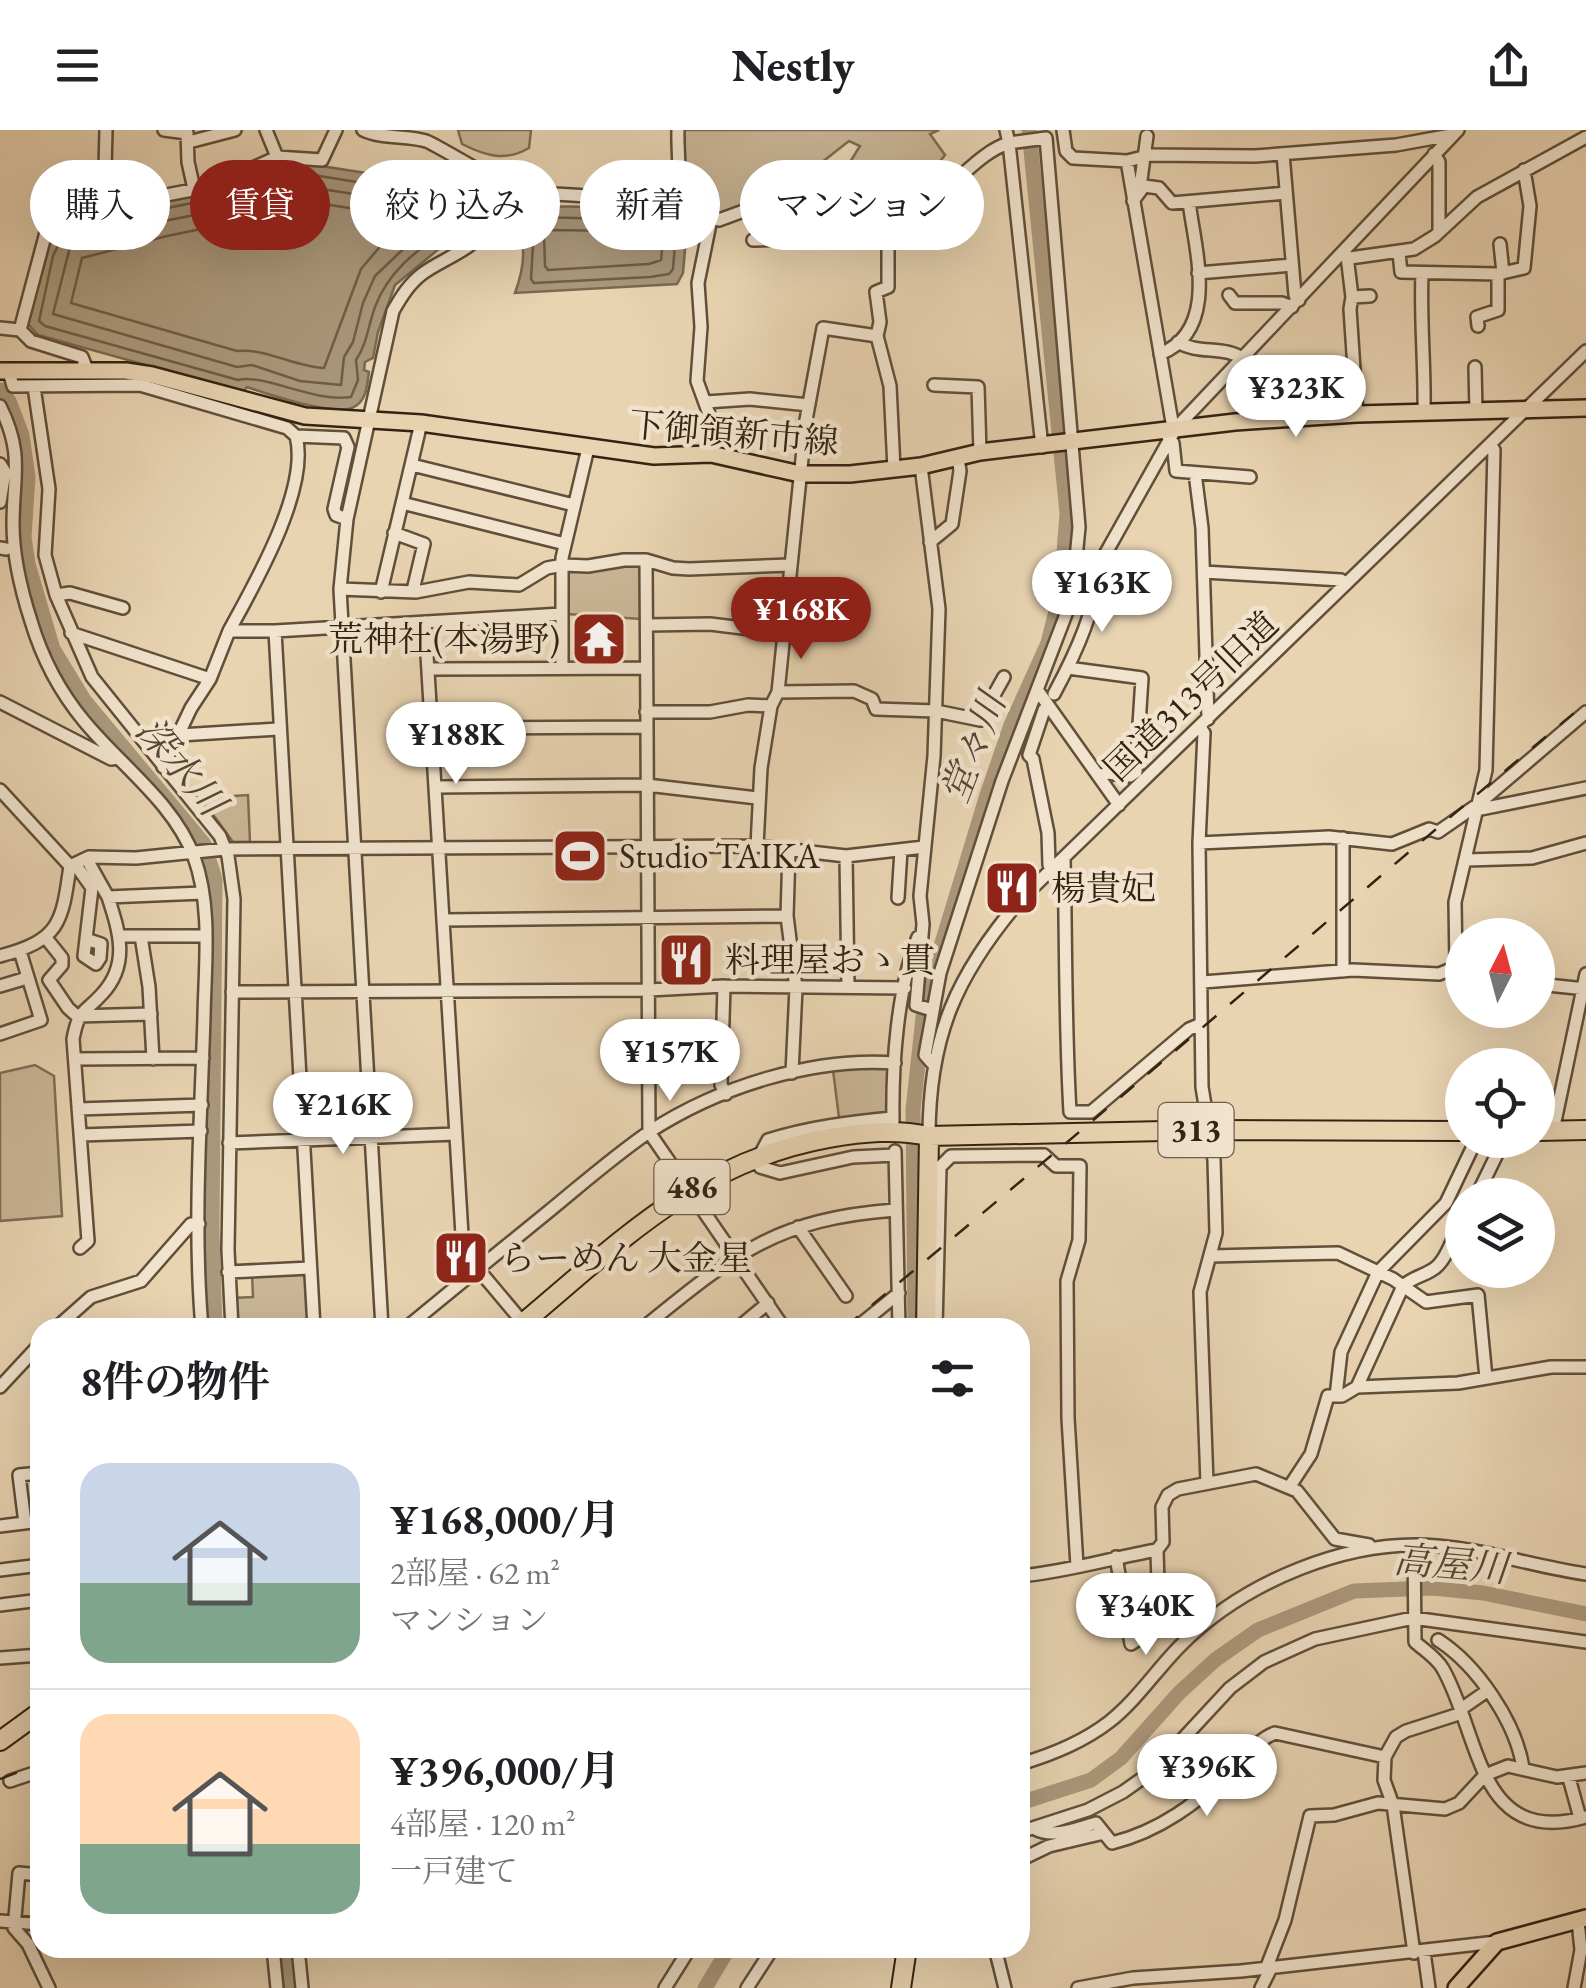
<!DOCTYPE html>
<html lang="ja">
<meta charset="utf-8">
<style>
:root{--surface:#fff;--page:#f6f6f6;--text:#202124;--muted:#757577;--line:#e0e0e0;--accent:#8f2418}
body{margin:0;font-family:"EB Garamond","Noto Serif JP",serif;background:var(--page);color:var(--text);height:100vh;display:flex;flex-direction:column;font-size:38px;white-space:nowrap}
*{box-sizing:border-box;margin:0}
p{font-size:32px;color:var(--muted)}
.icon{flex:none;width:55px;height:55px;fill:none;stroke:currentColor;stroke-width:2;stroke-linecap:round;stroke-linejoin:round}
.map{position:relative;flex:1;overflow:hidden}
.sheet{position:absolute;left:30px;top:1188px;width:1000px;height:640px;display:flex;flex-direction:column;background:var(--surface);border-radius:30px;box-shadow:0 10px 40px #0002}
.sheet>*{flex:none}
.banner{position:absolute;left:30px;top:30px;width:1000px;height:90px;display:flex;gap:20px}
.needle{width:65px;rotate:6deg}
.tools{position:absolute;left:1445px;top:788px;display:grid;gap:20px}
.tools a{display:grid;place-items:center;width:110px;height:110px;border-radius:50%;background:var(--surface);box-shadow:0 10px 40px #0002;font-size:50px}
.price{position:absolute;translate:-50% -85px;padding:0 22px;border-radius:35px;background:#fff;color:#222;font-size:32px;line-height:65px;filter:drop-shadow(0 2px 5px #0008)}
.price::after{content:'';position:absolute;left:50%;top:60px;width:30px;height:22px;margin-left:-15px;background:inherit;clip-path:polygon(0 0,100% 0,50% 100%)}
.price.selected{background:var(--accent);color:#fff}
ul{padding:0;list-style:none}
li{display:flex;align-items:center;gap:30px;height:250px;padding:0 50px}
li+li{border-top:2px solid var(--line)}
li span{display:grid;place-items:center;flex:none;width:280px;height:200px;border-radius:30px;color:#555}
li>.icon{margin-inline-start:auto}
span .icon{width:120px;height:120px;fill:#fffc;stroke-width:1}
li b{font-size:42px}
h2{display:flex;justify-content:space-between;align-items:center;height:120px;padding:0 50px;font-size:42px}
.pill{padding:0 35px;border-radius:45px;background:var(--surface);box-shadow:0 10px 40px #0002;font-size:35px;line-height:90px}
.pill.selected{background:var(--accent);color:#fff}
header{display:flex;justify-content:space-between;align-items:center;height:130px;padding:0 50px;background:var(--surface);font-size:45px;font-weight:800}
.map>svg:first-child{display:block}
</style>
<header><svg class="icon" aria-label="menu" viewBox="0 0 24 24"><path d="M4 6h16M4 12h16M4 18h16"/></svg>Nestly<svg class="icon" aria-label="share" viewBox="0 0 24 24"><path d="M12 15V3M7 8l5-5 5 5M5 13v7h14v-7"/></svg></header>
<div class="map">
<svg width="1586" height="1858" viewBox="0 0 1586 1858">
<rect width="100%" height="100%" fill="#e9d4b2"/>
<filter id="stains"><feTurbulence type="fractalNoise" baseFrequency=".002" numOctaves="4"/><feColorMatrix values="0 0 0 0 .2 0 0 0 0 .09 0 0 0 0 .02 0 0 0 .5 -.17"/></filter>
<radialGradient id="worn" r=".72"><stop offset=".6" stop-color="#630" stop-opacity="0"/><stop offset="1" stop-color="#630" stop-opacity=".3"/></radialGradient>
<path fill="#cab697" stroke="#7f6c54" stroke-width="2.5" d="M458,0H531L529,18C505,32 486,26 462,14Z
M682,0H939L930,4L945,25L937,35L932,57L916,67H899L845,40L860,16L849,11L821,33L819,45L721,83L707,81L686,70Z
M636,433L641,437V489L567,484L566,443L569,439Z
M248,665L250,712H233L201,668Z
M35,935L54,946L62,1086L0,1091V943Z
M886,935L893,941L891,980L887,984L839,988L833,940Z
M302,1141L307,1146L310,1197H236L233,1168L253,1167L252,1144Z"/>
<path fill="#ab987c" stroke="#7b6952" stroke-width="2.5" d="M289,31L366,43L384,50L403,69L462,88L468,95L395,155L378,202L373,228L365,232L364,240L369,242C367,255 367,270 354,277C336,287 267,264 247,257L243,262L38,205L28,194L48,108L55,98L160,69L236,54L273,35Z
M517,77C556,77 660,71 687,96L683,143L677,154L515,163C520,149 524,135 523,120C522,102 515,98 517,77Z"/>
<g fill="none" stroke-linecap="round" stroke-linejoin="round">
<path stroke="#705e47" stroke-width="2.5" d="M288,41L363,53L377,58L398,77L447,96L446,101C415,121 388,142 375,177C368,196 367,214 356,230L358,250L351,267C315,273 262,243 238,250L45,196L39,191L53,126L62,107L162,79L238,64Z
M289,54L360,65L390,87L419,100L418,105L375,146L363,173L353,212L344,227L341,255L300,251L252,235L237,237L53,184L70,117L164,91L241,76Z
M290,69L356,79L389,106L361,139L324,238C294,237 267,218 237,221L71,173L82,128L167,106L245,90Z
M530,87L620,89L672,96L676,102L673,139L669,144L650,147L534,153L531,149L533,115L525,93Z
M549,100L619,101L659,106L663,110L661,130L649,134L548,140L545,136L544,105Z"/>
<path stroke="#ab987c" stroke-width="15" d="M0,260L9,271L22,305L28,347L24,407L28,434L53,519L84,570L204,714L215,749L212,1100L215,1198
M915,1198L913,980L925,869L987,665L1011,595L1048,513L1061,461L1067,383L1029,0
M1020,1673L1091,1650L1121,1628L1179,1563L1215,1530L1258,1500L1354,1461L1433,1458L1483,1463L1586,1484
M287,1818L292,1858
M705,1858L729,1818"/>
<g stroke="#614f3a" stroke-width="16">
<path id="minor" d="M164,0L187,3L188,32L194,59
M266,0L277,27
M363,0C382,9 406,5 426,11C432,13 498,51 501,54L514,53L555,64L654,70L719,90L828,50C863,50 887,76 910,75C946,73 972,24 1009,13L1042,317
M1063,0L1066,21L1073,28L1127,31L1151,25L1255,26L1396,15L1451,5
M189,12L235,0
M1283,24L1295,165L1299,170
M1434,24L1439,32V102
M1127,31L1172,292L1176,298
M828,50L829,57L849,61L893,96L888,117V157L876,162L880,192L877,206
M1140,57L1147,6
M1133,71L1144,56L1159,58L1172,73L1286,63
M673,73C683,51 677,25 678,0
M104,77L106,0
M711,89L698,153L701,197L697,251L709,284L711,324
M753,110L831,108C843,97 844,79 856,67
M1500,114L1503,143
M1399,123L1401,142L1498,144L1524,138L1530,76L1524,40
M1347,126L1352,167L1350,179L1357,284
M1350,128L1414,119L1435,106L1477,67L1586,7
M1198,143L1292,135
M1422,143C1420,190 1425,235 1424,283
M1229,165L1235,173H1282L1292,177
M1352,167L1370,166
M1478,196L1477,187L1498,180V144
M0,198L20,200L31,211L82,227L88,242
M20,200L48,95L59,88L104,77L213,56L277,27L322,30L336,0
M1178,212C1199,225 1224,215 1243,229
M1160,224C1220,200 1195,120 1189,72
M1475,237L1476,282
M9,242L13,256L140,255L287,298L296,306C310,359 254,455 229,501
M934,255L978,257L980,322
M34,257L49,359L45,425L56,465L92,547L220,706L228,726L234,769L228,1120L232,1198
M706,272L750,269L809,275
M0,276C24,324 13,346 13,394C13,427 21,460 31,491C42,528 60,562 84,591C120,635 174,673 194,727C212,776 205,834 204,886C201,989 193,1095 202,1198
M296,306L344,308L348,317L334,379L336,385L347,389
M1168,307L1173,313L1176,341L1250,347
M0,334L5,342L0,372
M412,335L574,375
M921,336L939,479L934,626L920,766L923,794L916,875L932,880
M1195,343L1202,398L1208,589
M402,373L565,414
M394,403L424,414L414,456L416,462
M930,412L952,394L960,341L958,328
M0,418L6,419
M646,430L647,597
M1204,442L1341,450L1346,454
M340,459L416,462L469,452L519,455L547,438L563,435L588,436L624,430H646L673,438L689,439L790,435
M381,462L421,293
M56,465L70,463L123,478
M1069,479L1093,446L1176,298L1458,0
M425,492L462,1105L478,1139L525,1195
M647,495L710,494L783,503
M275,501L314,1198
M71,503L210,549
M562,538V428L588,318
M1068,538L1142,548L1136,642L1130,646L1108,643L1099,646
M429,539L646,538
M1038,561L1119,675
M778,562L854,561L872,569L876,579L936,581L980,590L1004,547
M1054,564C1069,536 1099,477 1094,447
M0,572L111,629L118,628
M1044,580L1029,625L1033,629L1048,703L1049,735L1053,738
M646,582H710L748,575L771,576
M1200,597L1204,603L1199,713L1202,957L1214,1030L1216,1103L1200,1162L1207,1353
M431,598L647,597L649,1002L784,1198
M180,605L278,599
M163,637L191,578L210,549L229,501H275L561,484
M436,657L647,655L757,668
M0,660L70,736C62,793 60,810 0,826
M1476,680L1586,658
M1343,708V841
M1199,713L1329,707L1392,714L1429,699L1438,702L1477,675L1586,582
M757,716L761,638L771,576L778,562L806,290L823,198L877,206L890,256L894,339
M789,721L787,786L796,858L792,943
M846,726L848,856
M89,727L90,735L108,767L202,763
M1064,729C1066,813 1065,897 1070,982H1091L1189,899L1201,894
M1466,730L1532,728L1586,713
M75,734L92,758L84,826L96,834L100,828L101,814L86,809
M70,736L89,727L136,728L225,719L757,716L846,726L924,717
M898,768L901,720
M443,790L787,786
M121,806H204
M141,806L149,857L153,929
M46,808L62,828V835L49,850L68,878L77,886L151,884
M1203,852L1353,840L1439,844L1456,837L1455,772L1486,640L1494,320L1490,314
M1538,854L1586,859
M0,856L27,848
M724,856L721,955L726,964
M232,862L649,860L724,856L905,858
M0,904L41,890L20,821
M75,929L203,928
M934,935L925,925L940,843L1002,651L1068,479L1074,449L1079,397L1046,8L1009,13L1006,0
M78,979L202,975
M893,992C892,936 897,859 918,807
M1553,1001L1586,844
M81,1005L201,1001
M929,1006C929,905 957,844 1021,769L1586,221
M229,1013L455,1004
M895,1021L899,1198
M760,1025L768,1010C809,997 850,992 893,988
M760,1037L780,1043L853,1027L895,1025
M1477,1065L1498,1022
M798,1097L846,1166
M80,1118L88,1111L73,909C79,878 83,885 102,864C130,834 119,801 108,767
M1211,1126L1338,1123L1393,1149L1426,1172L1478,1165L1486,1248
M228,1142L310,1138
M56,1198L91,1167L141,1151L191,1094H199
M382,1198L340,459L347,389L393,181C401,167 409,154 422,144C440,130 475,119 486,98C493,83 488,66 501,54
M406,1198C453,1159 500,1121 548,1082C581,1055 614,1026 649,1002C718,957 813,927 895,933
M643,1198C733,1125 775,1089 895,1080
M738,1198L768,1173
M856,1198L899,1163
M936,1198L940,1037L951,1026L1044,1025L1056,1036H1080L1079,1110L1067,1151L1068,1288L1077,1436
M0,1257L40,1214
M1357,1257L1403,1156C1413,1147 1421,1147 1432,1140C1447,1132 1454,1103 1462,1089
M1336,1266L1341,1222L1378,1142L1446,1073L1476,1010
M1290,1356L1311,1324L1328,1266H1342L1357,1257L1458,1253L1551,1237H1586
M25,1393L19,1345L40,1343
M0,1396L40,1391
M1414,1416L1415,1512C1424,1520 1437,1528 1443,1539C1481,1606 1477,1718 1586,1687
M1116,1427L1131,1514L1165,1491L1158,1454L1157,1420
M0,1440L40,1435
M1020,1446C1066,1442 1111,1428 1157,1420L1163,1412L1162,1377L1168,1365L1178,1359L1256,1344L1297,1361L1335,1409L1369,1415
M0,1475L40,1470
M1438,1510C1477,1535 1516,1592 1523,1638
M0,1528L40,1525
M1461,1579L1487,1561
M1020,1634C1051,1625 1083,1612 1109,1592C1136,1571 1157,1539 1181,1515C1244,1452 1348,1408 1437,1416C1487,1420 1536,1437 1586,1444
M1569,1648L1580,1688
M10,1651L40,1641
M1035,1699C1053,1709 1078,1698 1096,1693L1112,1713C1160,1701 1197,1673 1233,1639C1246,1627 1258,1609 1275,1603L1385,1627
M1020,1702L1088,1680L1123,1662L1154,1640L1230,1558L1264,1532L1315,1509L1413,1488L1586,1512
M1020,1730L1049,1716L1104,1703
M40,1745L19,1743L14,1798L28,1814L49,1858
M0,1791L40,1794
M273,1818L277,1858
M298,1818L302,1858
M995,1818L1005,1858
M1424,1822L1429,1858
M1414,1823L1393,1675L1384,1650L1385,1627L1396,1607L1406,1601L1462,1583
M1266,1839L1285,1790L1310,1686L1334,1685L1378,1673L1445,1679L1459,1673L1485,1645L1508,1636L1557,1647L1586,1643
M665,1858L690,1818
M747,1858L773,1818
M1078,1858L1133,1848L1241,1841L1496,1812
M1261,1858L1271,1838
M1574,1858L1581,1820L1578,1791"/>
</g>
<g stroke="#342312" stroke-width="20">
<path id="major" d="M0,241H126L152,245L305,286L421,293L654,326L711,324L800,344H850L921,336L980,322L1235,292L1357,284L1586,278
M1456,1858L1497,1812L1586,1788"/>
</g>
<g stroke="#342312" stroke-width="22">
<path id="highway" d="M1538,1001L1586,1000
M517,1198C617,1115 695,1032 829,1008C863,1002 895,999 929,1006L1210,1000L1462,1001
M926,1198L929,1006
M0,1611L40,1582
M901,1858L907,1818"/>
</g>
<use href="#minor" stroke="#f1e3cd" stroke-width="11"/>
<use href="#major" stroke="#e9d4b2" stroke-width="15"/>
<use href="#highway" stroke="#e9d4b2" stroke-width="18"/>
<path stroke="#342312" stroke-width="2.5" stroke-dasharray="18 18" stroke-linecap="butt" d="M844,1198C1094,993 1338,780 1586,573
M0,1649L40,1634"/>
</g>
<defs>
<g id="temple-square" transform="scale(2.875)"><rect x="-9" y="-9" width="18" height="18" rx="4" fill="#8f2418" stroke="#f1e3cd"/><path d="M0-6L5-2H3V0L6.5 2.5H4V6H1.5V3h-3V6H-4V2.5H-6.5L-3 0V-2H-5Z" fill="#fff"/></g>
<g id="stadium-square" transform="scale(2.875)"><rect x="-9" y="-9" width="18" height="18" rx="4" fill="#8f2418" stroke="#f1e3cd"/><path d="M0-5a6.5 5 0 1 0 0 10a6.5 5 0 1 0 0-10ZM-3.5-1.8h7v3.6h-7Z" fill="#fff"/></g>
<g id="restaurant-square" transform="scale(2.875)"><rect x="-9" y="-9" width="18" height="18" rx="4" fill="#8f2418" stroke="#f1e3cd"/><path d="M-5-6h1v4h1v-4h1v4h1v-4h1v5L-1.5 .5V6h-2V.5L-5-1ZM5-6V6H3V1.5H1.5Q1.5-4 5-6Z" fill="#fff"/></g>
</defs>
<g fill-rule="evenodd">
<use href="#temple-square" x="599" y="509"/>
<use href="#stadium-square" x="580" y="726"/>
<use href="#restaurant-square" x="1012" y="758"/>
<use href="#restaurant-square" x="686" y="830"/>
<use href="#restaurant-square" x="461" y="1128"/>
</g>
<g text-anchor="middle" stroke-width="9" stroke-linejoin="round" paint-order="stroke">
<g fill="#f1e3cd" stroke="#6d5d4a" stroke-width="2.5">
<rect x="1158.5" y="973" width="75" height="54" rx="8"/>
<rect x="654.5" y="1030" width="75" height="54" rx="8"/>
</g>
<g font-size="32" font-weight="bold" fill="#342312">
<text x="1196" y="1011">313</text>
<text x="692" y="1068">486</text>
</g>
<g font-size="35" fill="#342312" stroke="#f1e3cd">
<text transform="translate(734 303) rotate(5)" y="12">下御領新市線</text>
<text transform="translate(1191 566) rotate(-44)" y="12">国道313号旧道</text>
</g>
<g font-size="35" fill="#342312" stroke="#f1e3cd" text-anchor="start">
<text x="560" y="521" text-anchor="end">荒神社(本湯野)</text>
<text x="619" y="738">Studio TAIKA</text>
<text x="1051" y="770">楊貴妃</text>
<text x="725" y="842">料理屋おゝ貫</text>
<text x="500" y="1140">らーめん 大金星</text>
</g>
<g font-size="38" font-style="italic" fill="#584632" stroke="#f1e3cd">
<text transform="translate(973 618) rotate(-69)" y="13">堂々川</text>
<text transform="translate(181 636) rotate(50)" y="13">深水川</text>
<text transform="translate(1451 1434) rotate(5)" y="13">高屋川</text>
</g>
</g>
<rect width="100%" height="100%" filter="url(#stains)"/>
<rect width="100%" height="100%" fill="url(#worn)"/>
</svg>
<div class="tools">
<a><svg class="needle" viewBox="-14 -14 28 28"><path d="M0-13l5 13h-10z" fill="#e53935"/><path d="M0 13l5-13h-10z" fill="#757577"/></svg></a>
<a><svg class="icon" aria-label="locate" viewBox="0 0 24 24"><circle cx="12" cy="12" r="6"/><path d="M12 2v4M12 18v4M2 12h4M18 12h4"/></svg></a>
<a><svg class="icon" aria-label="layers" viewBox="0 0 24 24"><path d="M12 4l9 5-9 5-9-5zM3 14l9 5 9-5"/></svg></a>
</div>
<b class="price" style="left:1296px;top:310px">¥323K</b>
<b class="price" style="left:1102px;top:505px">¥163K</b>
<b class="price selected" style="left:801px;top:532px">¥168K</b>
<b class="price" style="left:456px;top:657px">¥188K</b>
<b class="price" style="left:670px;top:974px">¥157K</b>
<b class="price" style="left:343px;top:1027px">¥216K</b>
<b class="price" style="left:1146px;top:1528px">¥340K</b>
<b class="price" style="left:1207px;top:1689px">¥396K</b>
<div class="banner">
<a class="pill">購入</a>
<a class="pill selected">賃貸</a>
<a class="pill">絞り込み</a>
<a class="pill">新着</a>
<a class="pill">マンション</a>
</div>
<section class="sheet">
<h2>8件の物件<svg class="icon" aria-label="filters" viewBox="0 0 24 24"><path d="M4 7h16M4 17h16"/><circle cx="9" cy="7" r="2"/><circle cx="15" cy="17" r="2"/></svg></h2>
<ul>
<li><span style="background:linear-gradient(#c9d6e8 60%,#7fa58c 0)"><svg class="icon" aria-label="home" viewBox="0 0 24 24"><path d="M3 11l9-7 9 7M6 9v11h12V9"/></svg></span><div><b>¥168,000/月</b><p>2部屋 · 62 m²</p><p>マンション</p></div></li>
<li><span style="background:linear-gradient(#ffd9b3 65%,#7fa58c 0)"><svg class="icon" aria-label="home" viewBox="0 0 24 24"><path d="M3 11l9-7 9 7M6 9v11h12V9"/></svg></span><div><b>¥396,000/月</b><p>4部屋 · 120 m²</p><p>一戸建て</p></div></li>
</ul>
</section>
</div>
